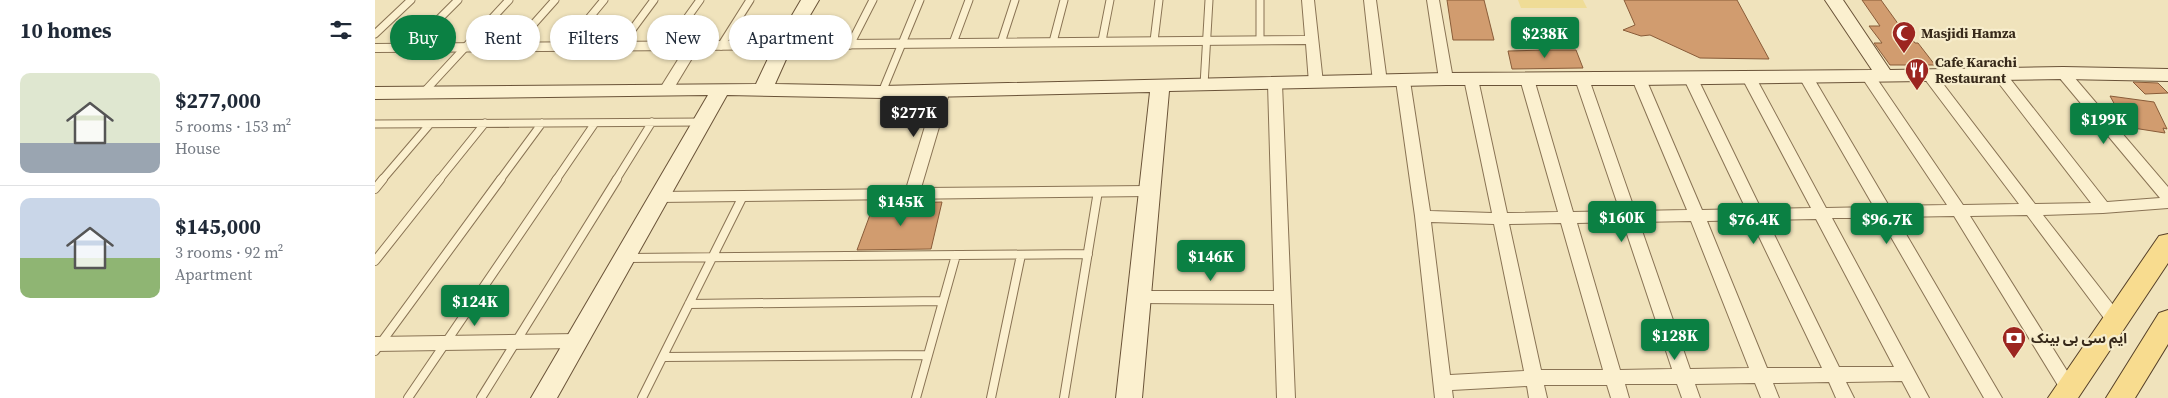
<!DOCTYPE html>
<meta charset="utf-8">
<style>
:root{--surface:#fff;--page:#f6f6f7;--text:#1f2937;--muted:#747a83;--line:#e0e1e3;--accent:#0b8043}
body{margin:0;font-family:"Source Serif 4","Noto Sans Arabic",serif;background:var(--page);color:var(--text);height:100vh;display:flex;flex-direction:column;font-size:19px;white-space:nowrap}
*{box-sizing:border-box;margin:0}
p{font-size:16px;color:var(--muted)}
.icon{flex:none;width:28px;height:28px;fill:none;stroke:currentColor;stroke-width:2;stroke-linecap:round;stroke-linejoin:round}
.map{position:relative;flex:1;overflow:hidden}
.panel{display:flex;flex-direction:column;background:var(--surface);width:375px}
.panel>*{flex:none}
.hud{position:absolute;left:15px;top:15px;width:475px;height:45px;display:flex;gap:10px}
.price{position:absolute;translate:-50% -42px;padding:0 11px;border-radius:5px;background:var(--accent);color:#fff;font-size:16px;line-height:32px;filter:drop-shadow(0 1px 2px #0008)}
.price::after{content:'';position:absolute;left:50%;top:30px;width:15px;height:11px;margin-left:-8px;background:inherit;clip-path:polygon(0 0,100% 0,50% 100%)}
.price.active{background:#222;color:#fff}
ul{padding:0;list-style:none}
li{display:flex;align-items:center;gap:15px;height:125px;padding:0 20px}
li+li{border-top:1px solid var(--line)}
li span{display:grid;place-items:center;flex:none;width:140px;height:100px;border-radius:10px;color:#555}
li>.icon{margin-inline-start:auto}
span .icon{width:60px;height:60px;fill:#fffc;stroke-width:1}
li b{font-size:21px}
h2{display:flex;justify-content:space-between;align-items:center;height:60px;padding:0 20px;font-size:21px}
.tag{padding:0 18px;border-radius:22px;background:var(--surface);box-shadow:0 1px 4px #0004;font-size:18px;line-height:45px}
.tag.active{background:var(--accent);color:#fff}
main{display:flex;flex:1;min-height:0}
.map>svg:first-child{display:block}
</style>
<main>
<section class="panel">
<h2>10 homes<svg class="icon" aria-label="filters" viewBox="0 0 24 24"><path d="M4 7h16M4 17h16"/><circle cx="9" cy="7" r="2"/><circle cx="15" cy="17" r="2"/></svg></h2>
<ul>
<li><span style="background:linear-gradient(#dfe7d0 70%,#9aa5b1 0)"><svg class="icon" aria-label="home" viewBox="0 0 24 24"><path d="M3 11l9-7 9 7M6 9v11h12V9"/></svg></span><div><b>$277,000</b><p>5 rooms · 153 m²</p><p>House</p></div></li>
<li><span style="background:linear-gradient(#c9d6e8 60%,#8fb573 0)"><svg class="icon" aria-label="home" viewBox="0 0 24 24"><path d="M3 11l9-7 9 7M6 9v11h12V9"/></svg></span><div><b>$145,000</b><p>3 rooms · 92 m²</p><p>Apartment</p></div></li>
</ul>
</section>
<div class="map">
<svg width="1793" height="398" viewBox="0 0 1793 398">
<rect width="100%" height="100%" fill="#f0e3bc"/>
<path fill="#efdc96" d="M1143,0H1208L1212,8H1146Z"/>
<path fill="#d19c6f" stroke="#895c39" d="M1072,0H1109L1119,40H1078Z
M1249,0H1362L1394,59L1325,58L1275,35L1266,36L1248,30L1260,25Z
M1487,0H1506L1524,25H1526L1540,43H1543L1560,65H1515L1499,43H1507L1494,26H1505Z
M1171,50H1201L1208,68L1137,69L1133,51Z
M1758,82L1783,83L1793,93L1770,94Z
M1735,96L1779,102L1792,129L1788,128L1790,133L1752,127Z
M567,202L556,249L482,250L499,204Z"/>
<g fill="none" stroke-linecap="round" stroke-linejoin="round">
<g stroke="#897354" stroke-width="9">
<path id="lane-far1" d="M885,0V40
M0,34L36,0
M727,41L735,0
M779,41L784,0
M678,42L689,0
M578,43L594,0
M626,43L640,0
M475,45L498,0
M139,46L180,0
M191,46L229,0
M245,46L279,0
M292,46L325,0
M346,46L375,0
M36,47L83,0
M829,85L834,0
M507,92L545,0
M48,93L134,0
M0,124L327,122
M7,180L55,124
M64,180L110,123
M125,180L167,123
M181,180L220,123
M241,180L277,122"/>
</g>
<g stroke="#897354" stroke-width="10">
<path id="lane" d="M0,189L8,179
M253,258L713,254
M0,261L65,179
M314,304L568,301
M0,351L126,179
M288,357L553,355
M33,398L182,179
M106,398L242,179
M267,398L368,196
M541,398L581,255
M616,398L646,255
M689,398L723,191"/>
</g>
<g stroke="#897354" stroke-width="2">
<path id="street" d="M927,0H939L948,83L941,87L934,83L931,44L322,50L296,93L291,94L284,90L309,50L0,52V44L930,36Z
M989,0H1001L1012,82L1005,86L998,82Z
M1052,0H1064L1078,79L1071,83L1064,79Z
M1688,69L1693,70L1793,187V208L1728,213L1668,215L1746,315L1748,320L1746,325L1740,327L1734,325L1652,215L1595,216L1699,382L1702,387L1699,392L1693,395L1687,392L1579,216L1521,217L1627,398H1609L1505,218H1457L1554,398H1536L1527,381L1471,382L1479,398H1461L1454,382L1398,383L1404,398H1386L1380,383L1320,384L1325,398H1307L1302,384H1250L1254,398H1236L1232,385H1169L1172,398H1154L1152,386L1077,390L1078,398H1060L1040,216L1021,81L1023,78L1028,77L1035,81L1055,211L1117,213L1089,79L1096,75L1103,79L1132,213L1183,212L1145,79L1152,75L1159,79L1198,212L1245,211L1200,79L1207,75L1214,79L1260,211L1312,210L1257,79L1264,75L1271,79L1327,210L1371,209L1309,79L1316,75L1323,79L1386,209L1436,208L1367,78L1374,74L1381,78L1451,208L1499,207L1424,77L1431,73L1438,77L1514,206L1572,205L1486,76L1493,72L1498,73L1588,205L1644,204L1549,78L1547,75L1549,72H1559L1660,204L1716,203L1619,77L1617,74L1619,71H1629L1732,202L1785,198L1683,76L1681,73ZM1441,219L1519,367H1464L1392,220ZM1376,220L1447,368H1392L1332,221ZM1316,221L1374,368L1315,369L1264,222ZM1056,222L1119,224L1149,371L1075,375ZM1248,222L1297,369L1245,370L1202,223ZM1186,223L1228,370H1166L1134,224Z
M900,80L907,84L920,398H902L899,304L763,303L757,302L755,297L757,292L763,291H899L893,84Z
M568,86L575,90L546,188L773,186L778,187L780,191L778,195L773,196L284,202L279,201L277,197L279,193L284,192L531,189L561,90Z
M202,334L208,336L211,341L208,346L202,348L0,351V337Z"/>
</g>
<g stroke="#6a5338" stroke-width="2">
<path id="secondary" d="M426,0H444L417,46L400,84L507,86L1071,73L1497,70L1450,0H1468L1515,70L1688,67L1793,69V81L1688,79L1264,85H1071L794,91L767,398H741L775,92L507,98L352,95L182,398H156L333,95L0,99V87L381,84L399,46Z"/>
</g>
<g stroke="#564029" stroke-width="2">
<path id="primary" d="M1793,234V263L1703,398H1673L1784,236Z
M1793,310V344L1760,398H1731L1784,313Z"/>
</g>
<use href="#lane-far1" stroke="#fbf0cf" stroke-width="7"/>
<use href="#lane" stroke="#fbf0cf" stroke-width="8"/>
<use href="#street" fill="#fbf0cf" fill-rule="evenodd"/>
<use href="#secondary" fill="#fbf0cf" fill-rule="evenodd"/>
<use href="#primary" fill="#f8dc8f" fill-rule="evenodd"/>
</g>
<defs>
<g id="mosque-pin" transform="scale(1.25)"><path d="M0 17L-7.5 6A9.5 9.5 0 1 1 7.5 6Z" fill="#9c2520" stroke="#f7edcc"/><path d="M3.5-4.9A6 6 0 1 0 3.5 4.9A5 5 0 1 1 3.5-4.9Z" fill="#fff"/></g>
<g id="restaurant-pin" transform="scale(1.25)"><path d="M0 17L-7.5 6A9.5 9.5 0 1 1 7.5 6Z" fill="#9c2520" stroke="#f7edcc"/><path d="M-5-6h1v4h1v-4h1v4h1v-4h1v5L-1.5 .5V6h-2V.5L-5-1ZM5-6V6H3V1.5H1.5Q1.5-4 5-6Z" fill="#fff"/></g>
<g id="bank-pin" transform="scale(1.25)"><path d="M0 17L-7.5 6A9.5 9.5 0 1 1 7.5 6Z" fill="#9c2520" stroke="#f7edcc"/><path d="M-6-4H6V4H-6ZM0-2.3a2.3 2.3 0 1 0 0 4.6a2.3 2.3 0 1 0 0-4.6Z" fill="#fff"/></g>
</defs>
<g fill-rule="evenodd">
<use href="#mosque-pin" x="1529" y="33"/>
<use href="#restaurant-pin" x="1542" y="70"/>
<use href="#bank-pin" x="1639" y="338"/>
</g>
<g text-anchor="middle" stroke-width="4.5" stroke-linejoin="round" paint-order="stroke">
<g font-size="14" font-weight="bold" fill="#37291a" stroke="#f7edcc" text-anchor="start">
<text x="1546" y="38">Masjidi Hamza</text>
<text x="1560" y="67">Cafe Karachi<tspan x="1560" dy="16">Restaurant</tspan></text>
<text x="1656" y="343">ایم سی بی بینک</text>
</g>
</g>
</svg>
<b class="price" style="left:1170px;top:59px">$238K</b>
<b class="price active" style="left:539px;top:138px">$277K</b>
<b class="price" style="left:1729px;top:145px">$199K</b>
<b class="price" style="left:526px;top:227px">$145K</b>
<b class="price" style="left:1247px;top:243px">$160K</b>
<b class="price" style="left:1379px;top:245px">$76.4K</b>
<b class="price" style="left:1512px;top:245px">$96.7K</b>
<b class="price" style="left:836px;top:282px">$146K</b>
<b class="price" style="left:100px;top:327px">$124K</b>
<b class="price" style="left:1300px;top:361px">$128K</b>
<div class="hud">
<a class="tag active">Buy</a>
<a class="tag">Rent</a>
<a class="tag">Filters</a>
<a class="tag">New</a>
<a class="tag">Apartment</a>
</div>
</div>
</main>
